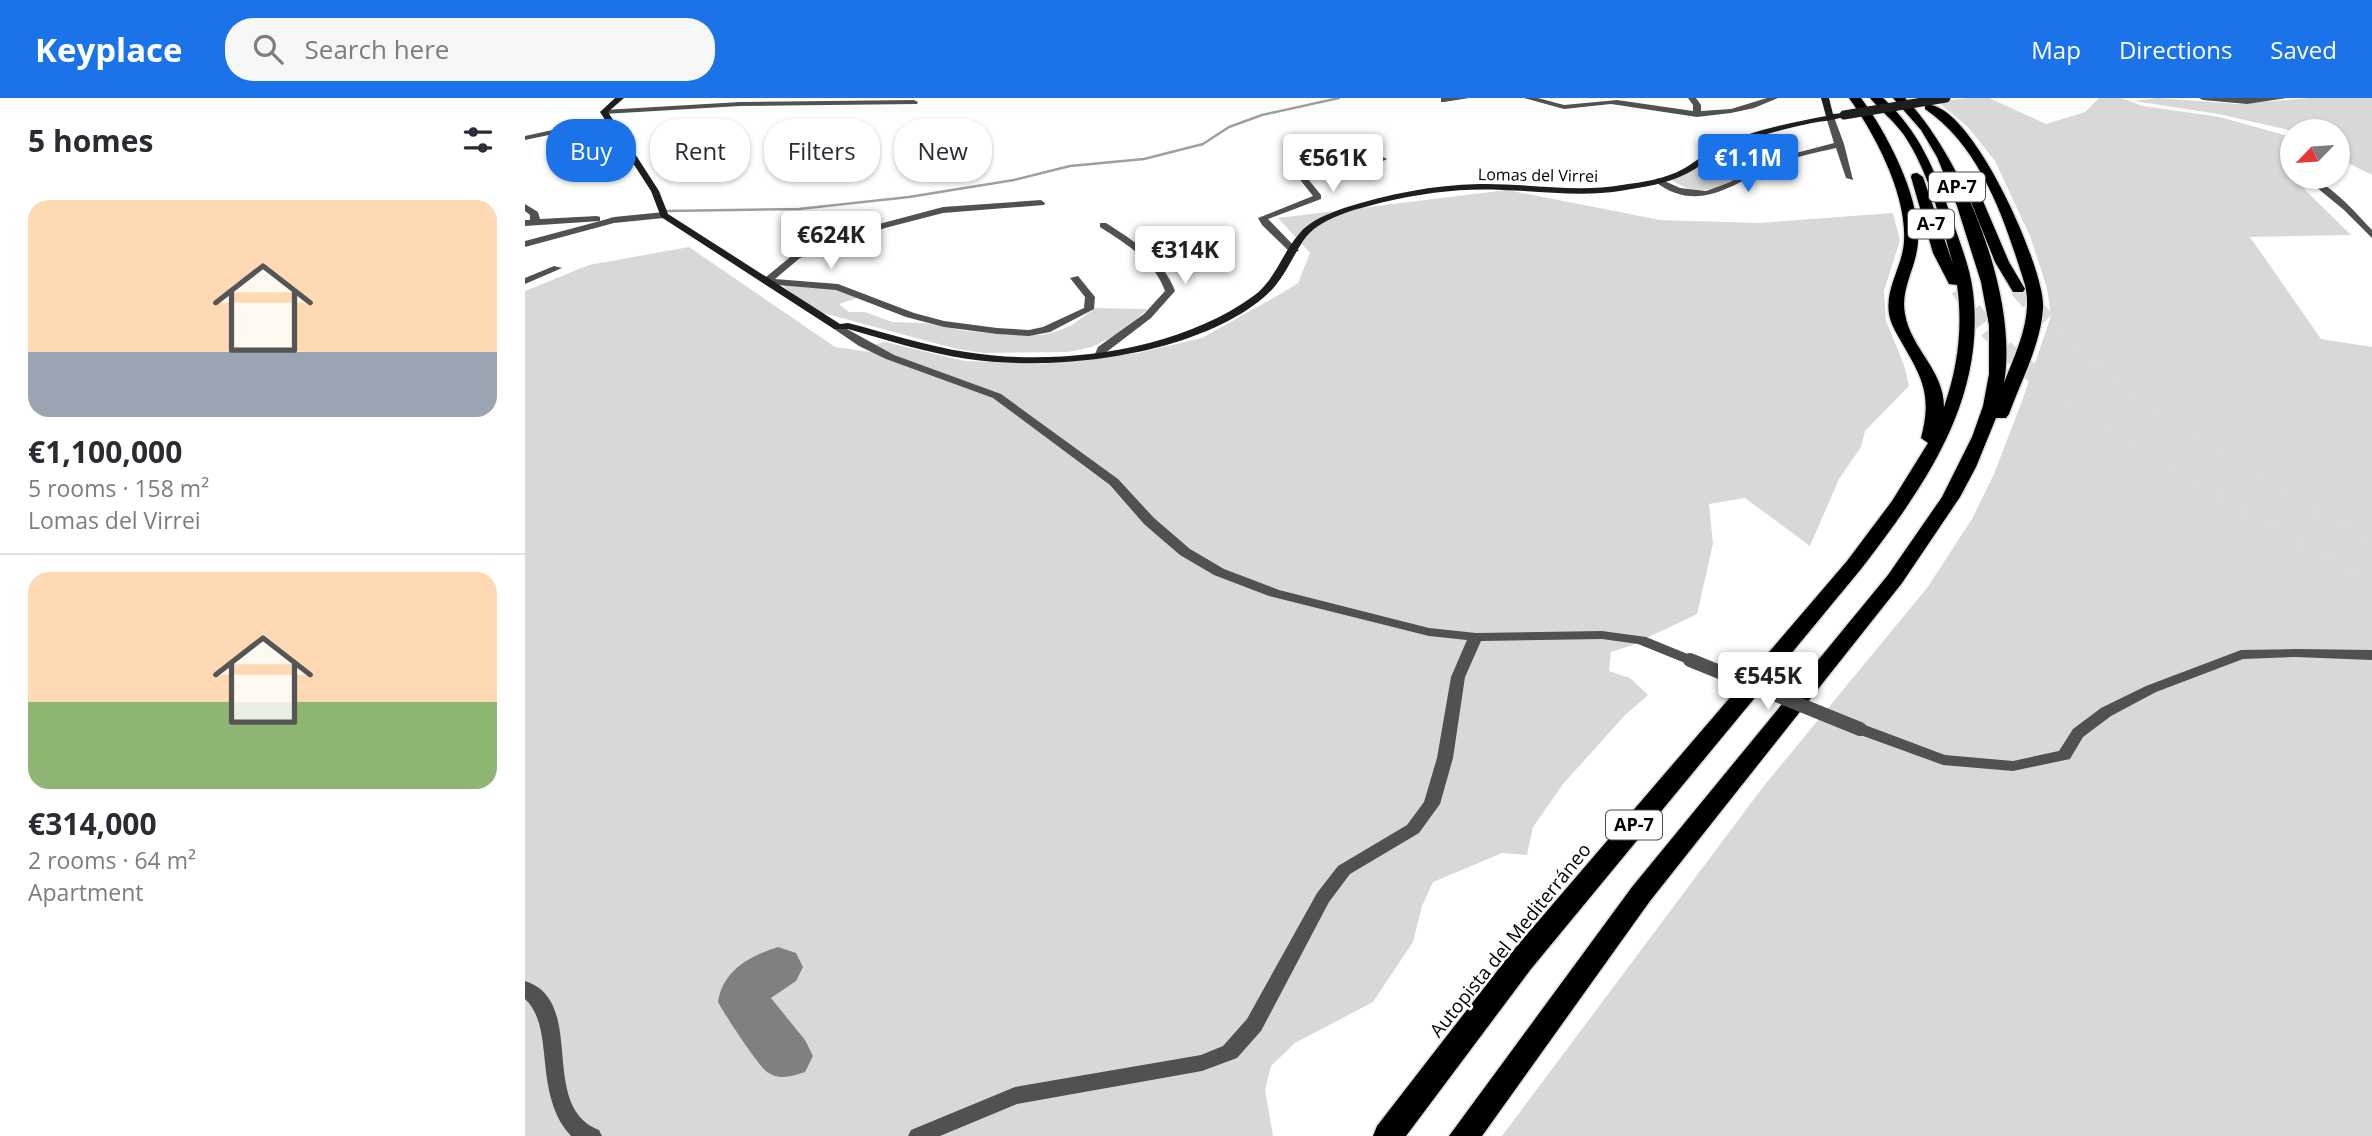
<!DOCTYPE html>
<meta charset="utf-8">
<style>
:root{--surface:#fff;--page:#f7f7f7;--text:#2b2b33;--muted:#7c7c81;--line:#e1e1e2;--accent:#1a73e8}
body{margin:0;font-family:"Open Sans",sans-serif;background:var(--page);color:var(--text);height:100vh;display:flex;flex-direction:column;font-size:26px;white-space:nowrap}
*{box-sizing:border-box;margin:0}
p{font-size:23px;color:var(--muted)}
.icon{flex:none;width:38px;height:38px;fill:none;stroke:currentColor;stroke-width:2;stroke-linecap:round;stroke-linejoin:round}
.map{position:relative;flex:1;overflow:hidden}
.panel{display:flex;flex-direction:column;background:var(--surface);width:525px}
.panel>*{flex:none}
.top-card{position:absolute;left:21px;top:21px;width:665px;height:63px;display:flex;gap:14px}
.needle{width:46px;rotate:245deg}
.fabs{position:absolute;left:1755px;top:21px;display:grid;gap:14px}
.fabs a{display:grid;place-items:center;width:70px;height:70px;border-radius:50%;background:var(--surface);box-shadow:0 2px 5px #0004;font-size:35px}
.price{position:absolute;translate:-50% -60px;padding:0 16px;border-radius:7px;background:#fff;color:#222;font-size:23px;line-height:46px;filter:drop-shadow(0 2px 4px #0008)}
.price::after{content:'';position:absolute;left:50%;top:42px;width:21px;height:16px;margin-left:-10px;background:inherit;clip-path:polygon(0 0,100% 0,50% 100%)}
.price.selected{background:var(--accent);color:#fff}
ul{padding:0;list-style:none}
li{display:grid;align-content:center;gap:14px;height:371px;padding:0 28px}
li+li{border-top:2px solid var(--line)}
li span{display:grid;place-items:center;height:217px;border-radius:21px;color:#555}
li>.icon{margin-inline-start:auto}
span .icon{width:126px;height:126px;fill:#fffc;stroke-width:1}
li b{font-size:30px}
h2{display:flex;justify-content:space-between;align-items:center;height:84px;padding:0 28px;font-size:30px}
.pill{padding:0 24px;border-radius:28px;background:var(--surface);box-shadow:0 2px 5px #0004;font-size:24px;line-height:63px}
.pill.selected{background:var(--accent);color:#fff}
header{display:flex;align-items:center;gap:42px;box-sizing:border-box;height:98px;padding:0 35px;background:var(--accent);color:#fff}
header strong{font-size:33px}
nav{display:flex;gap:38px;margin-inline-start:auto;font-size:24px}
.search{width:490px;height:63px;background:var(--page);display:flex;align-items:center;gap:18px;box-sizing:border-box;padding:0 24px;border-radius:28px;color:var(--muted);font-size:26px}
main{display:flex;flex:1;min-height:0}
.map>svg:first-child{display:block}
</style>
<header>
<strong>Keyplace</strong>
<div class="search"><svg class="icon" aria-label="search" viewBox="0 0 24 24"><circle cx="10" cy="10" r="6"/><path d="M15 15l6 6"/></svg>Search here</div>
<nav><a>Map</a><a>Directions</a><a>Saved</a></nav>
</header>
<main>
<section class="panel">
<h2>5 homes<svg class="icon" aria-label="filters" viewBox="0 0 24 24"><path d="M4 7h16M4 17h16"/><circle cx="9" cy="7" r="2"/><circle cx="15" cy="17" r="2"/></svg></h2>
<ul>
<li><span style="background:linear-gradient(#ffd9b3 70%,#9aa5b1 0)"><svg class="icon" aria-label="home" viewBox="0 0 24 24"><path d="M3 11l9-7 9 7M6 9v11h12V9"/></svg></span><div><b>€1,100,000</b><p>5 rooms · 158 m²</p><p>Lomas del Virrei</p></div></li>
<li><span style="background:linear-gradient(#ffd9b3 60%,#8fb573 0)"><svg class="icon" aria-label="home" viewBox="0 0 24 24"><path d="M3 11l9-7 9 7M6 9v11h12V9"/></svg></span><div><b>€314,000</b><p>2 rooms · 64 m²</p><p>Apartment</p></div></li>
</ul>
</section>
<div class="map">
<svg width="1847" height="1038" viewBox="0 0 1847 1038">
<rect width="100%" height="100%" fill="#fff"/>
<path fill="#d8d8d8" d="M1441,0H1464L1521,26L1560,14L1574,0H1596L1618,8L1695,19L1767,39V75L1765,77L1826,137L1725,139L1796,241L1847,249V1038H977L1238,689L1402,490L1447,421L1469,376L1497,303L1526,218L1522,190L1505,138L1470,63L1443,29L1413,4Z
M1632,0L1713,6L1785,0H1847V77L1813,60V33H1768L1693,16L1609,3Z
M1207,49L1244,62C1214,79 1182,106 1148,83V81C1171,75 1185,57 1207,49Z
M982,92L1135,122L1234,125L1368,115L1375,142L1359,193L1361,223L1379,267L1384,288L1340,333L1336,349L1314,381L1285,448L1220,400L1184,406L1188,446L1172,516L1105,548L1086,554L1084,573L1105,580L1123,597L1101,616L1038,686L1008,729L1002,757L977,755L908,784L897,808L888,844L848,904L770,945L746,968L740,992L748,1038H0V193L64,167L164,149L310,249L366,257L351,249V246L360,244L440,263L515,266L613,255L677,240L757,195L773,185L785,155L753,120Z
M257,186L313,190L335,199L314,206L324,214H340L367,224L400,225L440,233L489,237H517L533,233L547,227L570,210L623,211L594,236L567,249L543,254L458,255L432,251L294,214L261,191Z"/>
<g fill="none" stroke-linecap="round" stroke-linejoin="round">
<path stroke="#9f9f9f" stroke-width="2.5" d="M141,113L274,111L384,99L489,82L545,68L619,61L678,46L704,29L737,17L814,0"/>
<path fill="#808080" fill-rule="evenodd" d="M253,849L271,855L278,869L271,883L246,900L280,942L288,958L280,974C267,978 255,983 242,974C232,966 200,917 193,904C198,872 225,858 253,849Z"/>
<path stroke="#d9d9d9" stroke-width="17" stroke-dasharray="17 8" stroke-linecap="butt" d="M1434,191C1445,207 1456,225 1469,239C1527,301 1613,351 1687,393
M1493,191C1567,276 1661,336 1756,393"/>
<path stroke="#d9d9d9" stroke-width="21" stroke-dasharray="21 10" stroke-linecap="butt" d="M1684,392L1847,485
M1753,392L1847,445"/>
<g stroke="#dbdbdb" stroke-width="3">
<path id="highway" d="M1324,0H1336C1362,35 1395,98 1393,143C1392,169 1375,190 1380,216C1386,251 1419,272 1419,309C1433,269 1438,229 1432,187L1424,186L1408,155L1386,79L1387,76L1392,75L1398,79L1428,166C1416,124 1404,74 1379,37C1369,23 1356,13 1345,0H1358C1394,33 1410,72 1426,118C1434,143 1445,168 1448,194C1461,303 1399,389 1336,471L1006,871L881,1038H848L852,1028L986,855L1322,463L1367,403L1403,345L1396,340C1407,298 1398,281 1377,245C1372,236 1366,227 1364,216C1360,189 1378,168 1379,143C1382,97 1350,36 1324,0Z
M1368,0H1380C1439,61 1494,200 1479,285C1491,254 1508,220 1500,187C1480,123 1457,50 1400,11V7C1445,0 1521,172 1518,210C1516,246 1496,283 1484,316L1481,320H1471L1451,369L1435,399L1377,485L1125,803L957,1038H924L1107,789L1363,477L1417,399L1447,339L1458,308L1464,276V227L1456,184L1432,108L1412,59L1396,32Z
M1446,85L1452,89L1484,164L1500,191L1498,194H1488L1470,164L1440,89Z"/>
</g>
<path fill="#515151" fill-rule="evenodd" d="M916,0H944L919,4H916Z
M999,0H1013L1039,7L1092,2L1168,13V7L1163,0H1171L1176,7V13L1206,11L1242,0H1253L1229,10L1206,15L1172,19L1086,6L1039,11Z
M1674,0H1762L1722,6L1678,2Z
M389,2L393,4L392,6L215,8L79,16L75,14L79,12L215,4Z
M1305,17L1309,19L1319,46L1328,82L1321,80L1311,50C1290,55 1268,59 1248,68C1207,86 1173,117 1129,83L1133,80L1155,90L1181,93L1203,85L1252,60L1309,45L1301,19Z
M83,20H86V24L0,42V38Z
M813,59H858L862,61L858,63L801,66L778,75L796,97V101L743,121L774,153L766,155L737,127L733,120L788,98L769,74L770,72L787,64Z
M1779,79C1800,79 1832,116 1847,132V140L1819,112Z
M516,102L520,105L519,107L418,115L360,130L275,160L250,181L313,186L389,215L419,223L472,230L504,232L518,229L559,210L560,199L545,180L553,178L570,199L569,211L525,234L504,238L472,236L419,229L381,219L311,192L241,186L236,183L269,156L354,126L418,109Z
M0,106L13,114L15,121L72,118L75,119V123L89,119L139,114L144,117L139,120L89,125L0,149V143L75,123L0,128V122H5V117L0,113Z
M575,125H581C609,143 638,161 650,193L626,220L575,259L570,256L573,249L619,216L640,193C629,162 601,146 575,129Z
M29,168L37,170L0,186V180Z
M313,226L369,257L476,296L593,381L629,420L665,451L699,471L754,492L904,530L951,535L1077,533L1121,539L1170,559L1172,562L1165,567L1113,546L1077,541L956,543L940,579L928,660L915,706L894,735L825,776L804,804L736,933L712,960L677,973L492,1006L415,1038H383L386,1032L490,989L676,957L698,948L722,921L792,795L813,768L882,727L899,704L912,660L926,579L942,542L904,538L744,498L689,477L655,457L619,426L585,387L468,300L361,261L334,248L309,231L308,229Z
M1770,551L1847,552V562L1770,559L1718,561L1631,594L1586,618L1558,639L1545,661L1488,673L1418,667L1330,635L1327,631L1330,627H1340L1420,657L1488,663L1534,653L1548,631L1576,610L1621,588L1716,552Z
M0,883C63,903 12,1008 74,1032L77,1038H46C7,996 31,929 0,901Z"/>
<path fill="#1e1e1e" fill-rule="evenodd" d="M90,0H99L83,14L134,93L143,116L315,226L323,225C362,235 401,248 441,254C531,269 652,253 727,199C750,183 756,157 774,136C785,122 803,116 819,110C863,96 908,87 954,86C1002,85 1050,95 1097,87C1118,84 1140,81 1158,71C1171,64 1181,54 1194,48C1227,32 1265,25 1301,18L1296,0H1304L1308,16L1319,15L1323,17C1313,22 1298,23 1287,25C1267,29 1248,34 1229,40C1216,44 1201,49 1189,57C1180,63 1173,70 1163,75C1142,86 1118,89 1095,93C1056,99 1016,93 977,92C937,90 898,95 859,104C832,111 794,119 778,143C765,163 757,185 738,200C668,258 530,274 443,261C402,255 362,242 323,231H309L136,119L126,93L75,14Z"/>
<use href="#highway" fill="#000" fill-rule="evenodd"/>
<path stroke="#515151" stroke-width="14" d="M1165,562L1335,631"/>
<path stroke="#1e1e1e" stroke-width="9" d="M1319,17L1421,0"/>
</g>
<g text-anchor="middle" stroke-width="5" stroke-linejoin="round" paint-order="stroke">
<g font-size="16" fill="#000" stroke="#fff">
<text transform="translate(1013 77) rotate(1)" y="6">Lomas del Virrei</text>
</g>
<g fill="#fff" stroke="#4c4c4c" stroke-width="2">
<rect x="1404" y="74.5" width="56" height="29" rx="5"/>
<rect x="1383" y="111.5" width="46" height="29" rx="5"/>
<rect x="1081" y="712.5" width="56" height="29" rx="5"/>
</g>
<g font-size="18" font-weight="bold" fill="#000">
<text x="1432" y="95">AP-7</text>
<text x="1406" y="132">A-7</text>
<text x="1109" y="733">AP-7</text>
</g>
<g font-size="19" fill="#000" stroke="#fff">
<text transform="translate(985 842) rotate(-51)" y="7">Autopista del Mediterráneo</text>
</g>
</g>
</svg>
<div class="fabs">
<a><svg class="needle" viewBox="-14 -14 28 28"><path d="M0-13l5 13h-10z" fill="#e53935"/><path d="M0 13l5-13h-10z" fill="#7c7c81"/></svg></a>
</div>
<b class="price" style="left:808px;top:96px">€561K</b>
<b class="price selected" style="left:1223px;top:96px">€1.1M</b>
<b class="price" style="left:306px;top:173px">€624K</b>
<b class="price" style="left:660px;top:188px">€314K</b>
<b class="price" style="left:1243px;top:614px">€545K</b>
<div class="top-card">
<a class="pill selected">Buy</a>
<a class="pill">Rent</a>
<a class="pill">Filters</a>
<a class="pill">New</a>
</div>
</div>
</main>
